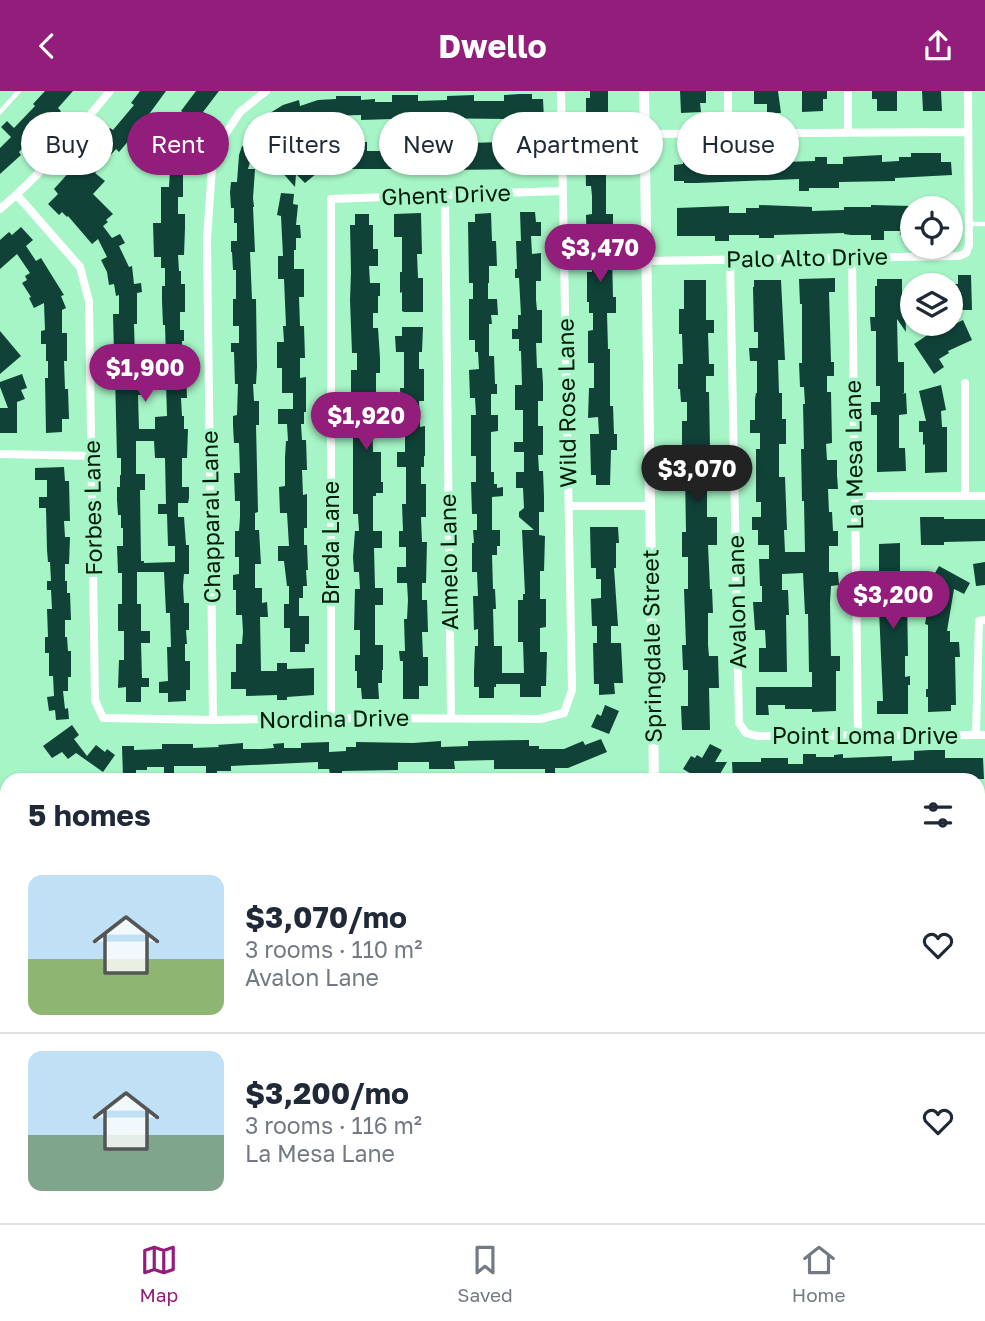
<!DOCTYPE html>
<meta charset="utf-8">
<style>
:root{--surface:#fff;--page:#f6f6f7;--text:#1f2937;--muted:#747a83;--line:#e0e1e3;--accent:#921d7b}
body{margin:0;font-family:"Golos Text",sans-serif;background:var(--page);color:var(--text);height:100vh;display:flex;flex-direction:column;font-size:26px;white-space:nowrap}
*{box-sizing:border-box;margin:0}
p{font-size:23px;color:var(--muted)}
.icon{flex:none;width:38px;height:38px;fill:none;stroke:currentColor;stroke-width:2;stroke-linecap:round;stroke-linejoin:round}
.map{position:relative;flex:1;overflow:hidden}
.details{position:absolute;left:0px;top:682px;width:985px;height:450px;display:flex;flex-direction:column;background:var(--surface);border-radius:21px 21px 0 0;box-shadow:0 2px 5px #0004}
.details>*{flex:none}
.hud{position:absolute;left:21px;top:21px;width:943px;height:63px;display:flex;gap:14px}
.buttons{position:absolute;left:900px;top:105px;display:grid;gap:14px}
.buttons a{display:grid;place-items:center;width:63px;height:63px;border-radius:50%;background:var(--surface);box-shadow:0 2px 5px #0004;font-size:35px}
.price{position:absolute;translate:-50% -60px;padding:0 16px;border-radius:24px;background:var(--accent);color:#fff;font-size:23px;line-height:46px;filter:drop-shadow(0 2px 4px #0008)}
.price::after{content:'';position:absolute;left:50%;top:42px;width:21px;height:16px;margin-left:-10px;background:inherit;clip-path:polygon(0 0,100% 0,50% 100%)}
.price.current{background:#222;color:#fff}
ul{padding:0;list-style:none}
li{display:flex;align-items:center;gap:21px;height:175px;padding:0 28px}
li+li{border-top:2px solid var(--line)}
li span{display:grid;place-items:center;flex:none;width:196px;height:140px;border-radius:14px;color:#555}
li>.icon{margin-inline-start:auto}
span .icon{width:84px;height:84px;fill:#fffc;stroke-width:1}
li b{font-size:30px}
h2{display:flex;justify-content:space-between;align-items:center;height:84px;padding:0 28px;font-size:30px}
.chip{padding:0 24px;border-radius:32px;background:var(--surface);box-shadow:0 2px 5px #0004;font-size:24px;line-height:63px}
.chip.current{background:var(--accent);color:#fff}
header{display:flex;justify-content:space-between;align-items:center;height:91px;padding:0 28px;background:var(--accent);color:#fff;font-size:32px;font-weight:700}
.tabs{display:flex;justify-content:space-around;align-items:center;height:98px;border-top:2px solid var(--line);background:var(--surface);font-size:19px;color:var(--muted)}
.tabs a{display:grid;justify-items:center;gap:4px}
.tabs .current{color:var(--accent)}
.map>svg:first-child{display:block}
</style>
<header><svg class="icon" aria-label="back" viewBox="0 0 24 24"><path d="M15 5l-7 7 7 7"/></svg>Dwello<svg class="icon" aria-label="share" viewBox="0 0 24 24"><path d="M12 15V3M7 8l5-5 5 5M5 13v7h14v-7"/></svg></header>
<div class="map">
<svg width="985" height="1132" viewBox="0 0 985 1132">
<rect width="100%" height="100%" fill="#a6f5c6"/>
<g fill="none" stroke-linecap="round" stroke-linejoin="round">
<path stroke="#b9c1f4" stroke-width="2.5" d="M0,704H7
M978,749H985"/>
</g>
<path fill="#104238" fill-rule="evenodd" d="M45,0H73L58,17L61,20L50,32L41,43L39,41L19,61L21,64L0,83V57L11,46L1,36L7,30L14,37L35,15L33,13Z
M140,0H166L136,41L119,61L116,58L95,82L105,90L93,103L113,123L106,129L108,131L103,135L112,147L120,143L125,152L119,155L129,176L132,175L134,193L141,192L142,201L137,202V233H134L135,268H137V283H158V279H163V268H166L165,234H163L162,210V195H165V177H161V166H154L153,132H161V96H169L170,79H165L166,56L174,33L196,41L192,51L186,48L182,60L180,80H183V106H178V123H185V137L184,164H178L179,180H181V193H185V221H180V239H184V250H182V263H180V280H186L187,307H181L182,325H184V338H188L187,367H182V396H189V407L188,412H178V426H184L186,454H189V483H184L183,495L184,512H189V539H186L187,553H185V570H190V599H186V610L168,611V602H159V591L168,590L167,556H171L170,522H166L164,481H137V513H141V540H150V552H141L142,587H149V596H141V611H126V596L118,597L119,569H124V540H118V513H122V482H118L117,455H123V437H121V424H118L117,409V396H120V384H121V367H117L115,283H121V264H114L113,223H119V204L116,205L114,193L109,194L107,181L101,169L107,166L98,148L92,153L68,125L67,126L62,121L59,124L48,113L58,103L54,98L72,78L76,81L87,69L85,68L94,57L92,55L99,47L100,49L110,37L113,39L134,14L131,12ZM143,291L166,292L167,325L155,326V338H139L138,304H143ZM136,350H154L155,367H165L166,413H158V423H167L168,455H175V471L144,472V470H141L140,399H145V383H136Z
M196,0H219L203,21L207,23L201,33L181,20Z
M590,0H608V25H615V36H608L609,54H613V70H606V123H613V148H615V164H612L613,206H616V222H607L608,258H610V315H613L614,343H617V359H611L610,394H596V384H591L590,343H599L598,326L588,327L589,297H594V272H588V240L593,239V222H589V211H587V181H592V164H587L586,124L592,123V105L591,95H586L585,55H592L591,36H586V7H590Z
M680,0H706V12H700L701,21L681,22Z
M754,0H778L781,22H767V13H754Z
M802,0H827V8H823V20L802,21Z
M872,0H897V20H877V8H872Z
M922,0H941L942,20H923Z
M520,3H532V8H543L544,28H534V35H516V37H507V28L418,27V36L407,37V35H392V28L361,29V24L324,25L292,35L294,39L286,45L283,41L272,49L263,36L274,28L270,22L283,14L299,9L300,15L318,9L336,8V5H361V9L375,8V11H392V4H418V10L447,9V5L474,4V10H504V4Z
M249,44L263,49L259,62L253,60L248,78H255L253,107L254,116H253L255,161H250L252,208H256L257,276L256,293H253L254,310H259V334H256L258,421L255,422V439H259L261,473H255V497H262V512L267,511L268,526H260L261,580H277V572H287V578L314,577V604L287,606V609H277V604L246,605V598H231V581H236V553H242L243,541L242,524H236V499H233V484L239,483V466H235V440H239L240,426V410H235L234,382H240L239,352H234L233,334V325L237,324L238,293H235L234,261H231V252H239V235H233V208H236V179H233L232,161H231V150H237V132H234V117H231L230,101L231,91H237L239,64L242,55L245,56Z
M352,51H367V60H391L408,58V55L432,54V59L466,58V52L507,51V56L543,59V73L532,74V78L447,79V74H437L436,70H419V80H407V78H351V66L331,72L332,76L321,79L315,60Z
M298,60L317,81L286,71Z
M911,62H941V71H951L952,84L895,87V90L839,91V97H809V100H799V88L697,92H684V90H674V74L683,73V69L740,67V64L770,63V68H783V71L815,70V66H827V73H843V66L882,64V71L899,70V66H911Z
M281,80L294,81L317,82L305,92L296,83L295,96Z
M281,102L294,103L293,113L298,114L296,134H300L301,147H296V159H294V178H304V206H299L300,235H304L305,267H300V287L306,286V321H304V333H301L302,349H306L307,379H302L303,404L307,403V437H304V454H307L308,479H306L307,495H303V507H299V525H309V553H305V561H290V537H284V513H289V495H287L284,470H278V455H289L287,422H280L279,396L285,395V366L286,350H288L287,333H278V318H293V302H282V277H277V251H284L283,235H286L284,188H278V165H283L281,125L277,124Z
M759,114L812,116V120L844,119V116H871V114L912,115V144H900V140H884V149H871V144H851L844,143V142L774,144V147H759V144H729V150H715V145H677V117L729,115V122H746V117H759Z
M520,121H535L536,131H541V145H531L532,163L541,162V190H536V209L537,219H542V252H536L537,277H542L543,293V310H538V335H543V364H538L539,380H543L544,405V421H539V444L545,445L544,480H540V508H546V536L540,537V561H547L546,595H541V606H520V593H496V596H494V607H479V596H474V581L475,555H478V538L474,539L473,505H478L477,481H472V452H474L473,439H477V423H472L471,391H476V365H471V324H476L475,307H470L469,279L479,278L478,261H475V249H469V208H473V192H469L468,131H475V123L491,122L492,150H496L497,175H489V192H488V208H497L498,224H491L492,233H489V265H494L495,293H497V303H491V324H498V340L491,341V381H494V393H497V397L503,396V405L492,406V439H500V455H497V464H492L493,498H495L496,518H493L494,555H502V582H524L523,551H518V509H523V503H525L522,439H534L519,426V421L524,417L523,397H516V381H524V361H514V351H523V319H515V294H522L521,260H519V248H512V238H518V224H521L519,187H515V178H517L516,150H521Z
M421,122L422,163H417L418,187H423V221H404L402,220V201L400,202V181H402V146H394V123Z
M355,123H369V134H373V158H378V175H369L370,192H380V205H378V222H373V237H378L380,267V282H376V307H384V319L372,320L373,361H381V391H383V402H376V405H373V440H382V457H374L375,497H383V514H375V554H383V579H382V592H378L379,608H362L361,597H357V580H355V564H360V539H354L355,498H360L359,481H354L353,466L355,440H359L358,423H353V337L357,336V326H362V307H351V279H357V262H352L350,209L351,181L350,134H355Z
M21,136L33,149L26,155L36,170L41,167L64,204L61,205L66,217L62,219V242H67V270H64L65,298H68L69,328H62V341L46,342L45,287H48V270H46V253H41V240L45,239L44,212L34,217L29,207L31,206L22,192L27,189L25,185L30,182L17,163L0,178V149L9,141L12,144Z
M958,184H971L972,219H950V193H958Z
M835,187V201H829L831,271H834V285H827V301H831L832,352L826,353L827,369H837V384L838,398H828L829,421H832L833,440H838V455H829V481H838L839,494L831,495L830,512L831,565H840V580H836V620L812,621V618H785V614H768L769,624H756V596H812V581H809L808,523H805L803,482L782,483V499H788L789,524H786L787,581H759V557H766L765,539H755L753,511H762V495H760L759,468H769V454H758V439H752V426H761V411H756V358H760V342H750V329H755V308L756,302H757V270H750L749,257H758V241H754L753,196H754V189H781L785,269H778L779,302H782V328H786V353H779V386H785L787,439H784L785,461H805L804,410H802L801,358H804L803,313H805L804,296H800L799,272H802V213H800L799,188Z
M877,188H902V215H905L906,241L897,228L898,271H904V302L902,303L906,302L907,323L899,324V357H905L906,380L877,381V324H871V311H880V295H876V240H871L870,226H875V195H877Z
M684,189H706V229H714V242H708L709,273H714V285H706V301H709L710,357H715L716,370H707V426H717V454H708L710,498H712L713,522H708V554L709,565H718L719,597H709L710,639H682L681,615H688V579H683L682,554H686L684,498H688V466H682V441H686L685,382H680V357H682V330H687V311H681L680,298H678V273H683L682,243H679V218H684Z
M963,229L972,249L948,260L949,262L939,268L944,276L934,283L914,253L932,241L936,242Z
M402,236H423L422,261H419V278H424V310H419L420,336L425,335V365H424V376H421V393H426V426H421L422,451H427L426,492H422V509H427L428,541H422L423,566H428V595H419V608H403V570H400L399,560H405L404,528H407L408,509L407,492H397V476H406V456H399V440H403L402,413H406V376H397V361H405V320H401L400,297H404V261H396L395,245H402Z
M0,240L21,265L0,283Z
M22,283L27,297L21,299L25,308L17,311V342H0V317H8L0,296V291Z
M941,294L946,319L941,320L942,336H947V381L925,382V353L923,354V341H919V330H926L919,300Z
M64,376L65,390H69L70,430H64L65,446H70L69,473H65V490H67V502H70L71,529H65V546H67L68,560H71V586H68V600H63L65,618L68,617L69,628L56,629L55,619L49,620L47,606L54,605L53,585H49V562H45V546H48L47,518H52L51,499H47V490H51L50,471H48L47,459L46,417H39V406H47V389H35V377Z
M920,426H944V428H985V450L944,451V454H921Z
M590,436H618L619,452H616V477H614L618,535H611V552H621L623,592H614L615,603L599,604V593H594L593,552H597V535H592L591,508L601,507V488H596V477H591Z
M900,452V482H910V507H907L908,565H905V586L910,585V594H908V623H877V610H883L879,519H885L883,495H874V482H879V453Z
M985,471V494L976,495L973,473Z
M939,475L970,492L964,503L954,498L947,540H950V551H959L960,566H955L956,614H951V620L928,621V606H926V598H928V534L925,533L931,498L927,496Z
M605,614L619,620L609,643L591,636L597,623L601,625Z
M72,634L79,644L74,648L87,665L96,654L105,661L107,658L115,664L103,681L76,662L68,668L62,661L52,667L43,655Z
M601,648L607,661L568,677H555V684H545V678H494V669L454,670L455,678H429V671H398V679L342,680V683H330L329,678H318V671L231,675V680H217V683H206V675H174V685H164V676H147V679H136V686H123L122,655H134V659L162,658V653H193V657L219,656L218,654L243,652V658H262L274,657L273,653L284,652V657H301V652L329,651V661L346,660V656H356V651L413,652L441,650V656L468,655V650L529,649V655H539V658H564L583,650L585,654Z
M710,653L722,659L715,671H727L716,690H697L698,687L683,678L691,665L695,667L697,664L702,667Z
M930,659H945V667H983L984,688L733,690L732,671H761V667H788V673H803V663H816V666H834V664L843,663V667L892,665V670L914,669V660Z"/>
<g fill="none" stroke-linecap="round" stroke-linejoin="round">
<path stroke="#fff" stroke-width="4.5" d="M0,21L19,0
M970,133H985"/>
<path stroke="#fff" stroke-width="8" d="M728,0V42
M848,0V41
M644,43L968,41
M17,104L80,176L89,210L95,609L103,627L213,629L331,627L540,628L564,622L572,599L561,0
M445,105L451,627
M0,118C41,84 76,41 110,0
M852,167L858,645
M730,168L739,632L746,642L757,645L985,644
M647,170L959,165L966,162L969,154L968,0
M965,292V405
M0,363L93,365
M854,405H985
M569,415H650
M331,627V108L562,100
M213,629L207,148L213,62L240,21L266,0
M976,644L979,530L985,529
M978,818H985
M0,968H7
M101,1125L102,1132
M574,1125V1132
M745,1125V1132
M866,1125V1132"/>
<path stroke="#fff" stroke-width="10" d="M644,0L654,690
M978,721H985
M0,730H7
M660,1125V1132"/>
</g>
<g text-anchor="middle" stroke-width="7" stroke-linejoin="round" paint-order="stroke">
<g font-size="23" fill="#001b0b" stroke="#a6f5c6">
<text transform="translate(446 104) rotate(-2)" y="8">Ghent Drive</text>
<text transform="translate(807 167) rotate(-1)" y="8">Palo Alto Drive</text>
<text transform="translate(567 312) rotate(-91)" y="8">Wild Rose Lane</text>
<text transform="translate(854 364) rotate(-91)" y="8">La Mesa Lane</text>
<text transform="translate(93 417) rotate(-91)" y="8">Forbes Lane</text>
<text transform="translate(211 426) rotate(-91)" y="8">Chapparal Lane</text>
<text transform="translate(331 452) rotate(-90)" y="8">Breda Lane</text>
<text transform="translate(449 471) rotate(-91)" y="8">Almelo Lane</text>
<text transform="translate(737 511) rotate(-91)" y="8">Avalon Lane</text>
<text transform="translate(652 555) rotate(-91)" y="8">Springdale Street</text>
<text transform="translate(334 628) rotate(-1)" y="8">Nordina Drive</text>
<text x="865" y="653">Point Loma Drive</text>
</g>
</g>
</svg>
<div class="buttons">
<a><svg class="icon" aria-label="locate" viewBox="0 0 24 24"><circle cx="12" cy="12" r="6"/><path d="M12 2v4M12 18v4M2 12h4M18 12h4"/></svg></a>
<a><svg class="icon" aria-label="layers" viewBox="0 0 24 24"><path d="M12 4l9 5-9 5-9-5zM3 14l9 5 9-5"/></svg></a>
</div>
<b class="price" style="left:600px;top:193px">$3,470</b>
<b class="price" style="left:145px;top:313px">$1,900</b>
<b class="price" style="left:366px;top:361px">$1,920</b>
<b class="price current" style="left:697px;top:414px">$3,070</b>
<b class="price" style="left:893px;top:540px">$3,200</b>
<div class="hud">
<a class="chip">Buy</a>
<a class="chip current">Rent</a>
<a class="chip">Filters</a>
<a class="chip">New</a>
<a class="chip">Apartment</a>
<a class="chip">House</a>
</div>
<section class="details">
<h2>5 homes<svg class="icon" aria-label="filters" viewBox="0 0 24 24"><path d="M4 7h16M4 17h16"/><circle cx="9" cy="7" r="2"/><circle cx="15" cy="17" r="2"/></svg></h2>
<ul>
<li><span style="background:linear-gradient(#bfe0f5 60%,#8fb573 0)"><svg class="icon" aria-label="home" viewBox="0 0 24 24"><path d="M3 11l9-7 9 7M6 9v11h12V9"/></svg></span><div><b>$3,070/mo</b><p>3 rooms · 110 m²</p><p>Avalon Lane</p></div><svg class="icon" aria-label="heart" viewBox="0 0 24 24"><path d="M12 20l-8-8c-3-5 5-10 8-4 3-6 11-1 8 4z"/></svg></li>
<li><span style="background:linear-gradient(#bfe0f5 60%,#7fa58c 0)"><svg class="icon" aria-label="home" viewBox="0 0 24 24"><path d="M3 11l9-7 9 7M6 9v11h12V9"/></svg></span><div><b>$3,200/mo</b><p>3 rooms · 116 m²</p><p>La Mesa Lane</p></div><svg class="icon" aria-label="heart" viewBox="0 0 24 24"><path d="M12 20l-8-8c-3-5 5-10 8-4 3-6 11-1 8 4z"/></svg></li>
</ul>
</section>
</div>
<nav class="tabs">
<a class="current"><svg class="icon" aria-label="map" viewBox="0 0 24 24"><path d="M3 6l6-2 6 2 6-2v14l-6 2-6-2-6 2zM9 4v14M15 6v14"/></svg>Map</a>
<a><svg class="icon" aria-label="saved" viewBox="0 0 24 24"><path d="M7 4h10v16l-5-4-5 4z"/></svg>Saved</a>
<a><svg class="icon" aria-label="home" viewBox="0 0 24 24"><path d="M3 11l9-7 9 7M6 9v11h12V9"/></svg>Home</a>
</nav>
